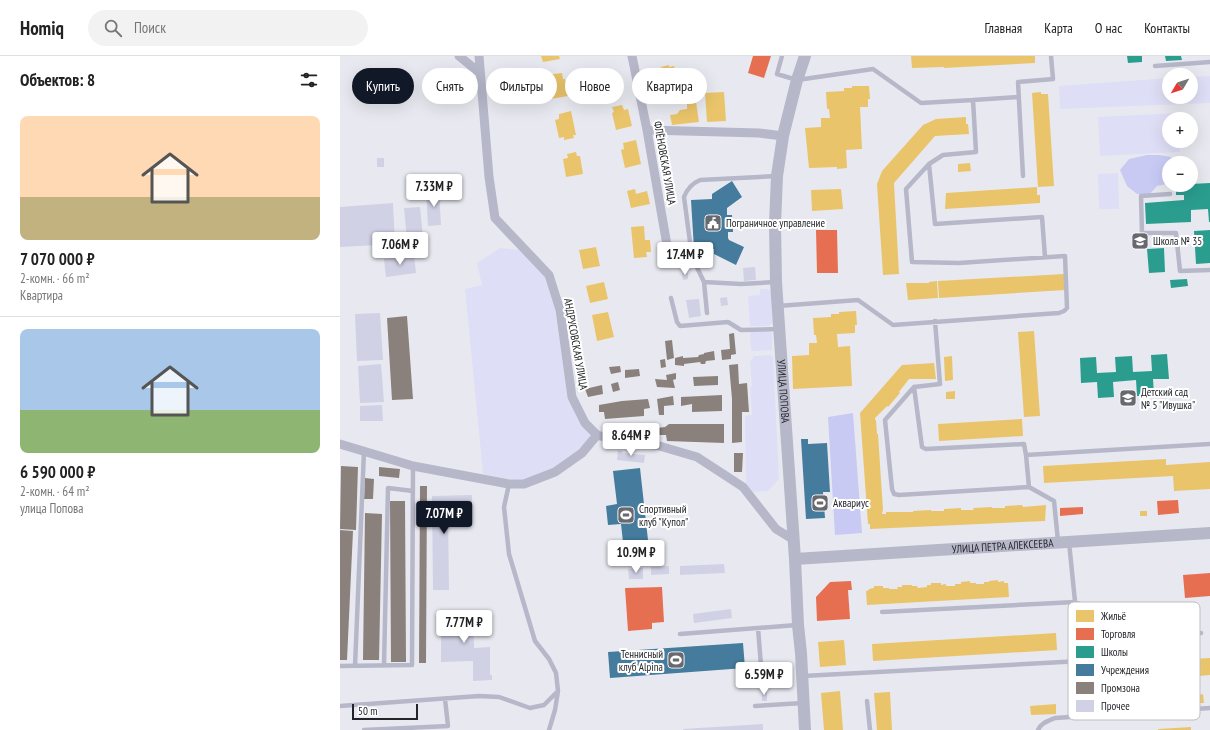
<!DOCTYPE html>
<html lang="ru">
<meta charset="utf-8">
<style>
:root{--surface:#fff;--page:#f2f2f2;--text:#222;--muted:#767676;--line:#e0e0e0;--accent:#111827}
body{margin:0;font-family:"PT Sans Narrow",sans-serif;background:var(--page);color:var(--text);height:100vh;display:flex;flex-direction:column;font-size:15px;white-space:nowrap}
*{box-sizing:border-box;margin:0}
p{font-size:13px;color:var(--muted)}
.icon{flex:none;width:22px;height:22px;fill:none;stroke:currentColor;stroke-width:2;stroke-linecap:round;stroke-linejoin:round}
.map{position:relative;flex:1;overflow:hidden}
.panel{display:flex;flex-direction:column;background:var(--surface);width:340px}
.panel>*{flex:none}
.guide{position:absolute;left:12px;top:12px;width:380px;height:36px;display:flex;gap:8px}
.needle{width:26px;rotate:231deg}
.buttons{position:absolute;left:822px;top:12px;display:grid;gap:8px}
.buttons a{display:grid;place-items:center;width:36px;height:36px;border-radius:50%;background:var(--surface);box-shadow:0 4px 16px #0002;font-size:20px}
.scale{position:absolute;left:12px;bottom:10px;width:66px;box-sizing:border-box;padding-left:4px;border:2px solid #232429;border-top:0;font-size:11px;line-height:14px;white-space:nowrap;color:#232429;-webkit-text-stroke:3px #fff;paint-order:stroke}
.price{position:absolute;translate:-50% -34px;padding:0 9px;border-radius:4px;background:#fff;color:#222;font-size:13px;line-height:26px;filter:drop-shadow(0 1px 2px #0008)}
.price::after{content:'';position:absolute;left:50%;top:24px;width:12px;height:9px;margin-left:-6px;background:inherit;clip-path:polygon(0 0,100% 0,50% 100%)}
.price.active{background:var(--accent);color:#fff}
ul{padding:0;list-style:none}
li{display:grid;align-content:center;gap:8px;height:212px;padding:0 20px}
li+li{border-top:1px solid var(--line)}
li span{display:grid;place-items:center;height:124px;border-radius:8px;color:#555}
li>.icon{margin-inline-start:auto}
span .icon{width:72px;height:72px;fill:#fffc;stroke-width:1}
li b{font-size:17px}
h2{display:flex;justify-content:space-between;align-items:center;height:48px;padding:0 20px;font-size:17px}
.pill{padding:0 14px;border-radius:18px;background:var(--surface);box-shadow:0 4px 16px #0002;font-size:14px;line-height:36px}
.pill.active{background:var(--accent);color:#fff}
header{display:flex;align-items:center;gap:24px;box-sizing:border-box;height:56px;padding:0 20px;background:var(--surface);border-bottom:1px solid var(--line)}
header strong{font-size:19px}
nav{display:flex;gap:22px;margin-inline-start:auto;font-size:14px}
.search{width:280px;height:36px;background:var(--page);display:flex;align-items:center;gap:10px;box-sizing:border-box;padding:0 14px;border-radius:22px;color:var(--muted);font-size:15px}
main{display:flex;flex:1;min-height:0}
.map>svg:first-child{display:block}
</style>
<header>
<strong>Homiq</strong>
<div class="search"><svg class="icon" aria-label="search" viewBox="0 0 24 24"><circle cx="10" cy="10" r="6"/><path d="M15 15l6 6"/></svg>Поиск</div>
<nav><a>Главная</a><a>Карта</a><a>О нас</a><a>Контакты</a></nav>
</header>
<main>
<section class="panel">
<h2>Объектов: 8<svg class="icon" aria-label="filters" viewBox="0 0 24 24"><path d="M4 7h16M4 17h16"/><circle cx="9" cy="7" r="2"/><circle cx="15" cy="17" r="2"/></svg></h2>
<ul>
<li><span style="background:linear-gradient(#ffd9b3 65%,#c2b280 0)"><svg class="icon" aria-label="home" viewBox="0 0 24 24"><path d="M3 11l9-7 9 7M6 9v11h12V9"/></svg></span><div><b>7 070 000 ₽</b><p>2-комн. · 66 m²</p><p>Квартира</p></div></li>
<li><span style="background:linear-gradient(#a9c7e8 65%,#8fb573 0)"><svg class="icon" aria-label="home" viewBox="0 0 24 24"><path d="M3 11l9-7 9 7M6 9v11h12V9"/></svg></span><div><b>6 590 000 ₽</b><p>2-комн. · 64 m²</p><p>улица Попова</p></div></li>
</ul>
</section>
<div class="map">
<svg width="870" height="674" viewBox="0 0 870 674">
<rect width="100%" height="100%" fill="#e8e9f0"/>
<path fill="#dedff6" d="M870,20V47L720,53L719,30L829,22V41H851V21Z
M838,57V63H829V85H839L840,96L760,100L758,61Z
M778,117L779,153H759L758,118Z
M160,192L179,194L205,221L215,254L228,341L252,380L238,395L211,414L183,424L168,423L143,418L125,233L142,229L137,207Z
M420,233H426L431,235L433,266L429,270H410L408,240L420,239Z
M429,275L432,277V294L412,295L411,293L410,278L411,276Z
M430,299L433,301L439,423L428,435L413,436L406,428L405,360L412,359L410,331L412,330L410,306L414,300Z"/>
<path fill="#c9caf4" d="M807,99H819L831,101L833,107H829V125L827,128L817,130L810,138H797L787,130L780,114L789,103Z
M513,357L522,477L495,479L488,361Z"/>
<path fill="#e9c46a" d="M201,0H219L220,3L203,6Z
M571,0H695V7L604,12V11L572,12Z
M329,9V11L334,10L339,33L321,37L319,32L318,33L316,15L321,14V11Z
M222,17L223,23H225L228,40L210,43L206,19Z
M512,30H529L530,43H528V51H520L522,93L506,94L507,112L497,113V111L469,112L465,72L481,71V62H490L489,53H487L486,36L504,35V32H512Z
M384,36L386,65L367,66L365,37Z
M701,36V38H708L714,130L698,131L692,37Z
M347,46H356L359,66L332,69L330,59L337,58L340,54L347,53Z
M282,49L284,54L288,53L292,70L276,74L272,57L274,56L272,51Z
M231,55L236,79H233L234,82L224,84V81L219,82L215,64L219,63V58Z
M626,61V68H628L629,78L595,80L554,127L559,218L543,219L537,128L542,115L583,69L596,63Z
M296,84L301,108L285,112L281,94L284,93L283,87Z
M236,96L237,100H240L243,118L226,121L223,103L228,102L227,98Z
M630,107L631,115L618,116V108Z
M697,131V139H700V147L605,153L606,137Z
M295,133L296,138L307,135L310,148L291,152L287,135Z
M501,133L503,153L472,155L471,134Z
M304,170L305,184H310L311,196H306L307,201L294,202L291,171Z
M256,191L260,210L243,213L239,194Z
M724,218L725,234L599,242L598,225Z
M597,225L598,242L568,244L566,227H589V226Z
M264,226L268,243L250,247L246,230Z
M516,255L517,269H515V277L497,278L498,291L510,290L512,330L453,333L452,300L469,299V287H477L476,279H474L473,262L491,261V258H499V256Z
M268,256L274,281L257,285L252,259Z
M694,275L700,360L684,361L678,276Z
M612,300L613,324L605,325L604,301Z
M594,307L596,323H569L559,336L560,337L548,351L547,350L535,362V364H536L537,378H538L543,454L542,458H546V456H573V455L591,454V455H604V453L621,452V454H634L633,452L652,451V452H665V450L682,449L683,451L706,449L705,465L530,473V468H528L520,357L562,309Z
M615,335V343H606V336Z
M682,363L683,380L599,385L598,368Z
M826,403V409L870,406V433L834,435L833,420L704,427L703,410Z
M800,455H807V460H800Z
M658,524V526L664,525V527H668L669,541L527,549L526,535L529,534V533L534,532V530H543V532H549V533H558L557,531H562V529H572V530H577L578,532L587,531V529H591V527H601V529L606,528V530H615V528H621V526L630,525V527H636V528H644V526H649V525Z
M716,577L717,594L533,605L532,588Z
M504,584L506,609L480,611L478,586Z
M870,602V619L837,622L835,604Z
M500,635L503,674H484L481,637Z
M550,636L552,674H537L534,637Z
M863,638L864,647H859V639Z
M716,648V658L691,659L690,650Z
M851,671V674H818V673Z"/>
<path fill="#e76f51" d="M413,0H431L424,22L408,17Z
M476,174H497L498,217H477Z
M838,444L839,457L818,459L817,445Z
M743,451V458L720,460V452Z
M870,517V540L845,542L843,519Z
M511,525L512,534H508L510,563L477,565L476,541L490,526Z
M322,531L324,566L312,567V573L288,575L285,532Z"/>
<path fill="#2a9d8f" d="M787,0H802V6L788,7Z
M825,0H841L842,4L826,5Z
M870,127V166H869L868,153L851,154V166L806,168L805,147L844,144V139H836V129H851V128Z
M870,174V207L856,208L854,175Z
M824,192L825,216L809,217L807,193Z
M847,223L848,230L831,232L830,224Z
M827,298L829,323H813L814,339L797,340L796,324L773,326L774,341L758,342L757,326L741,327L740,302L756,301L757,317L776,316L775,301L792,300L793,316L812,315L811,299Z"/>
<path fill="#457b9d" d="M392,125L402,141L387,152V159H392L393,176H388V182L389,184L404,191L396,209L374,198V193H354L351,144L372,143V138Z
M461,383H468V388L487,387L490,436H483L485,462L466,463Z
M300,412L309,493L284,495L281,468L268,469L266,450L277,448L273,415Z
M403,587L405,612L270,622L268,596Z"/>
<path fill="#8a817c" d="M67,260L73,343L52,344L47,262Z
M394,277L396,298L391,299V303L382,304L381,294L390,293L389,278Z
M332,284L334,302L327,304L325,285Z
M374,295L375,304L366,305L365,308H361L360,306L344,308V310L335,309V302L343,300V302L358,301L359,299L364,298V297Z
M325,303L326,311L321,312L320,304Z
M398,308L399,328L407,327L409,356H402V386L392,387V343L389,309Z
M280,310L281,316L271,318L269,311Z
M299,313L300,320L285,322V314Z
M336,317V323L333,324L335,332L317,331L315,323L327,324L326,319Z
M378,320V329L354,330L353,321Z
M278,326L280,334L273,336L271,328Z
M262,329L263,338L248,341L245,333Z
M382,339V355L352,356V348L341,350V341Z
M333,340L334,349L324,350V359H319L317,343Z
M308,343L310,352L304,353V360L265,363L264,356H259V349L282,345Z
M329,368H384V387L327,385L326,379H317V372L325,371Z
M394,397H403L402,416H394Z
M1,410L18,411L16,474L0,473Z
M39,411L60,413L59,422L39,420Z
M25,422L34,423L33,443H24Z
M80,430H87L86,607H79Z
M50,445H65L66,606H51Z
M25,457L42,458L39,604H23Z
M0,474L13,475L7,604H0Z"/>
<path fill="#d0d1e4" d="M37,102H44V111H37Z
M99,135L101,169L88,170L86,136Z
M53,147L55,188L0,191V151Z
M80,151L83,182L67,184L64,152Z
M74,199L76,217L46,221L44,203Z
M415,211L416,224L404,225L403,212Z
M342,217H348V223L343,224Z
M387,241L388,249L381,250L380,242Z
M359,243L361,260L349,262L346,244Z
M40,257L43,304L17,305L15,258Z
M41,308L44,346L20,347L18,310Z
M42,349L43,365H20V350Z
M278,394L283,395L282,397L305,399L304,407L277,404Z
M132,439V455H108L109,534H93L92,440Z
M384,508L385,517L340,519V510Z
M329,510V518L311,519V511Z
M303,512V523H289L288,513Z
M391,553L392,562L354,567L353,558Z
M101,557H133L134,592L150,591V619H152V624L133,625V605L101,606Z
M422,636H427V645H422Z
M423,668V674H343V673Z"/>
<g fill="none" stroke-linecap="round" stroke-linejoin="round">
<path stroke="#b6b7c9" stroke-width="4.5" d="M815,10L870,6
M633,44L679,41
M589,108L595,168L702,161L705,201
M683,120L678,26L713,23L711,0
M830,138L801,140L802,177H836L840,215L870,214
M364,226L367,257
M435,226L401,228L364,226L352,201L344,141C347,133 353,127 360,124L437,120
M331,242L337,266L340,270L388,266L401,274L439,273
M438,250L518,244L553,269L719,257L724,255L727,252L725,200L619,207L572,206L566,133L589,108L603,99L636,96L633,44L581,47L533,13L457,24L437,18L442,0
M595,265L600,328L574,331L582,391L586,393L684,388L686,399L870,388
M574,331L545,364L552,433L554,438L559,439L689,431L714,445L718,485
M686,399L689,431
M542,556L735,546L796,568L823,580L861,577
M418,572L422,622
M340,578L457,569
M44,609L48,432L73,435
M0,610L72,609L73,410
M15,610L24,395
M463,620L741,605L729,486
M527,645L530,674
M0,650L139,640L159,641L190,652L204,649L218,635L216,617L209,603L195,585L169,498L164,451L169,428
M415,650L463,647
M24,674L108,670L105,643
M209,674L215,654L218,635
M698,674C701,667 708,665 715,662L870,652"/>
<path stroke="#b6b7c9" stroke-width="9" d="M119,0L140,17
M139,0L149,121L155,162L209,219L220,254L232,341L245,367L257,379L271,383L316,389L357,401L403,431L436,473L454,484
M292,0L307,74L328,195
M307,74L419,77L443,80
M0,388L73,410L169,428H184L215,416L242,397L257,379"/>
<g stroke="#b6b7c9" stroke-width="12">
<path id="s1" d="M465,0L457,24L443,80L437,120L435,168L436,226L455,503L458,569L461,597L465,674"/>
<path id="s2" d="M455,503L870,477"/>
</g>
</g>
<defs>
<g id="civic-square" transform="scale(0.9)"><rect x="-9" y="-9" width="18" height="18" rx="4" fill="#68696f" stroke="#fff"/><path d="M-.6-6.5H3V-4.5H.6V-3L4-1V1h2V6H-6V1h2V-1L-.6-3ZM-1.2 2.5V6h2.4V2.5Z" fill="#fff"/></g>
<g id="school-square" transform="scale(0.9)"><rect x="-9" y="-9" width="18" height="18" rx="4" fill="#68696f" stroke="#fff"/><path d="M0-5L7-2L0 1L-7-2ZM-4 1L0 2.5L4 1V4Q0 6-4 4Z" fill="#fff"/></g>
<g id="stadium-square" transform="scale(0.9)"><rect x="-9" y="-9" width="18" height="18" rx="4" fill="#68696f" stroke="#fff"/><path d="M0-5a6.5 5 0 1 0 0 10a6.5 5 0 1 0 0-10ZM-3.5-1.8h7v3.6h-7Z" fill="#fff"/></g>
</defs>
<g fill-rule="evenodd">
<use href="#civic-square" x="373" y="167"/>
<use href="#school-square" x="800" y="185"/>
<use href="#school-square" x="788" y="342"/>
<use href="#stadium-square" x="480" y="447"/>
<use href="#stadium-square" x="286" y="459"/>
<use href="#stadium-square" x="336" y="604"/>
</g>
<g text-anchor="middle" stroke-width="4" stroke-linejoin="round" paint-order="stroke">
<g font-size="11" fill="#232429" stroke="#fff">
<text transform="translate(325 107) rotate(80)" y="4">ФЛЁНОВСКАЯ УЛИЦА</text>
<text transform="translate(236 288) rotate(80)" y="4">АНДРУСОВСКАЯ УЛИЦА</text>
<text dy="4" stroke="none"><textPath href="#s1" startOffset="339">УЛИЦА ПОПОВА</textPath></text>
<text dy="4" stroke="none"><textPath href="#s2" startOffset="208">УЛИЦА ПЕТРА АЛЕКСЕЕВА</textPath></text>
</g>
<g font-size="11" fill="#232429" stroke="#fff" text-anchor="start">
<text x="386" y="171">Пограничное управление</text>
<text x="813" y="189">Школа № 35</text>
<text x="801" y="340">Детский сад<tspan x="801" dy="13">№ 5 "Ивушка"</tspan></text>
<text x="493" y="451">Аквариус</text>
<text x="299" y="457">Спортивный<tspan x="299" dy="13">клуб "Купол"</tspan></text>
<text x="323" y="602" text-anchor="end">Теннисный<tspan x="323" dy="13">клуб Alpina</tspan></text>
</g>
</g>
<rect x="728" y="546" width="132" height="118" rx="6" fill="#fff" stroke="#bdbdbf" stroke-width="1"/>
<rect x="736" y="554" width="18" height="12" fill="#e9c46a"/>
<rect x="736" y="572" width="18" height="12" fill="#e76f51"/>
<rect x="736" y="590" width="18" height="12" fill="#2a9d8f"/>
<rect x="736" y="608" width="18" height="12" fill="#457b9d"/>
<rect x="736" y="626" width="18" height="12" fill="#8a817c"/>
<rect x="736" y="644" width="18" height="12" fill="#d0d1e4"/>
<g font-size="11" fill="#232429">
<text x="761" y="564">Жильё</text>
<text x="761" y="582">Торговля</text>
<text x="761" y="600">Школы</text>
<text x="761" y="618">Учреждения</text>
<text x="761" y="636">Промзона</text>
<text x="761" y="654">Прочее</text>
</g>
</svg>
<div class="buttons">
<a><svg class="needle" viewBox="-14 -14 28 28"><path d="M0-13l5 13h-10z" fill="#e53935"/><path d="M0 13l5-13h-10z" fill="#767676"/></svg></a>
<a>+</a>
<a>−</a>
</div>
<div class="scale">50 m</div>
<b class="price" style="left:94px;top:152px">7.33M ₽</b>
<b class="price" style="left:60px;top:210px">7.06M ₽</b>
<b class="price" style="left:345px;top:220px">17.4M ₽</b>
<b class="price" style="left:291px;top:401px">8.64M ₽</b>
<b class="price active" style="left:104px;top:479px">7.07M ₽</b>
<b class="price" style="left:296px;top:518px">10.9M ₽</b>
<b class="price" style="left:124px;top:588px">7.77M ₽</b>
<b class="price" style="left:424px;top:640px">6.59M ₽</b>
<div class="guide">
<a class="pill active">Купить</a>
<a class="pill">Снять</a>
<a class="pill">Фильтры</a>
<a class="pill">Новое</a>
<a class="pill">Квартира</a>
</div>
</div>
</main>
